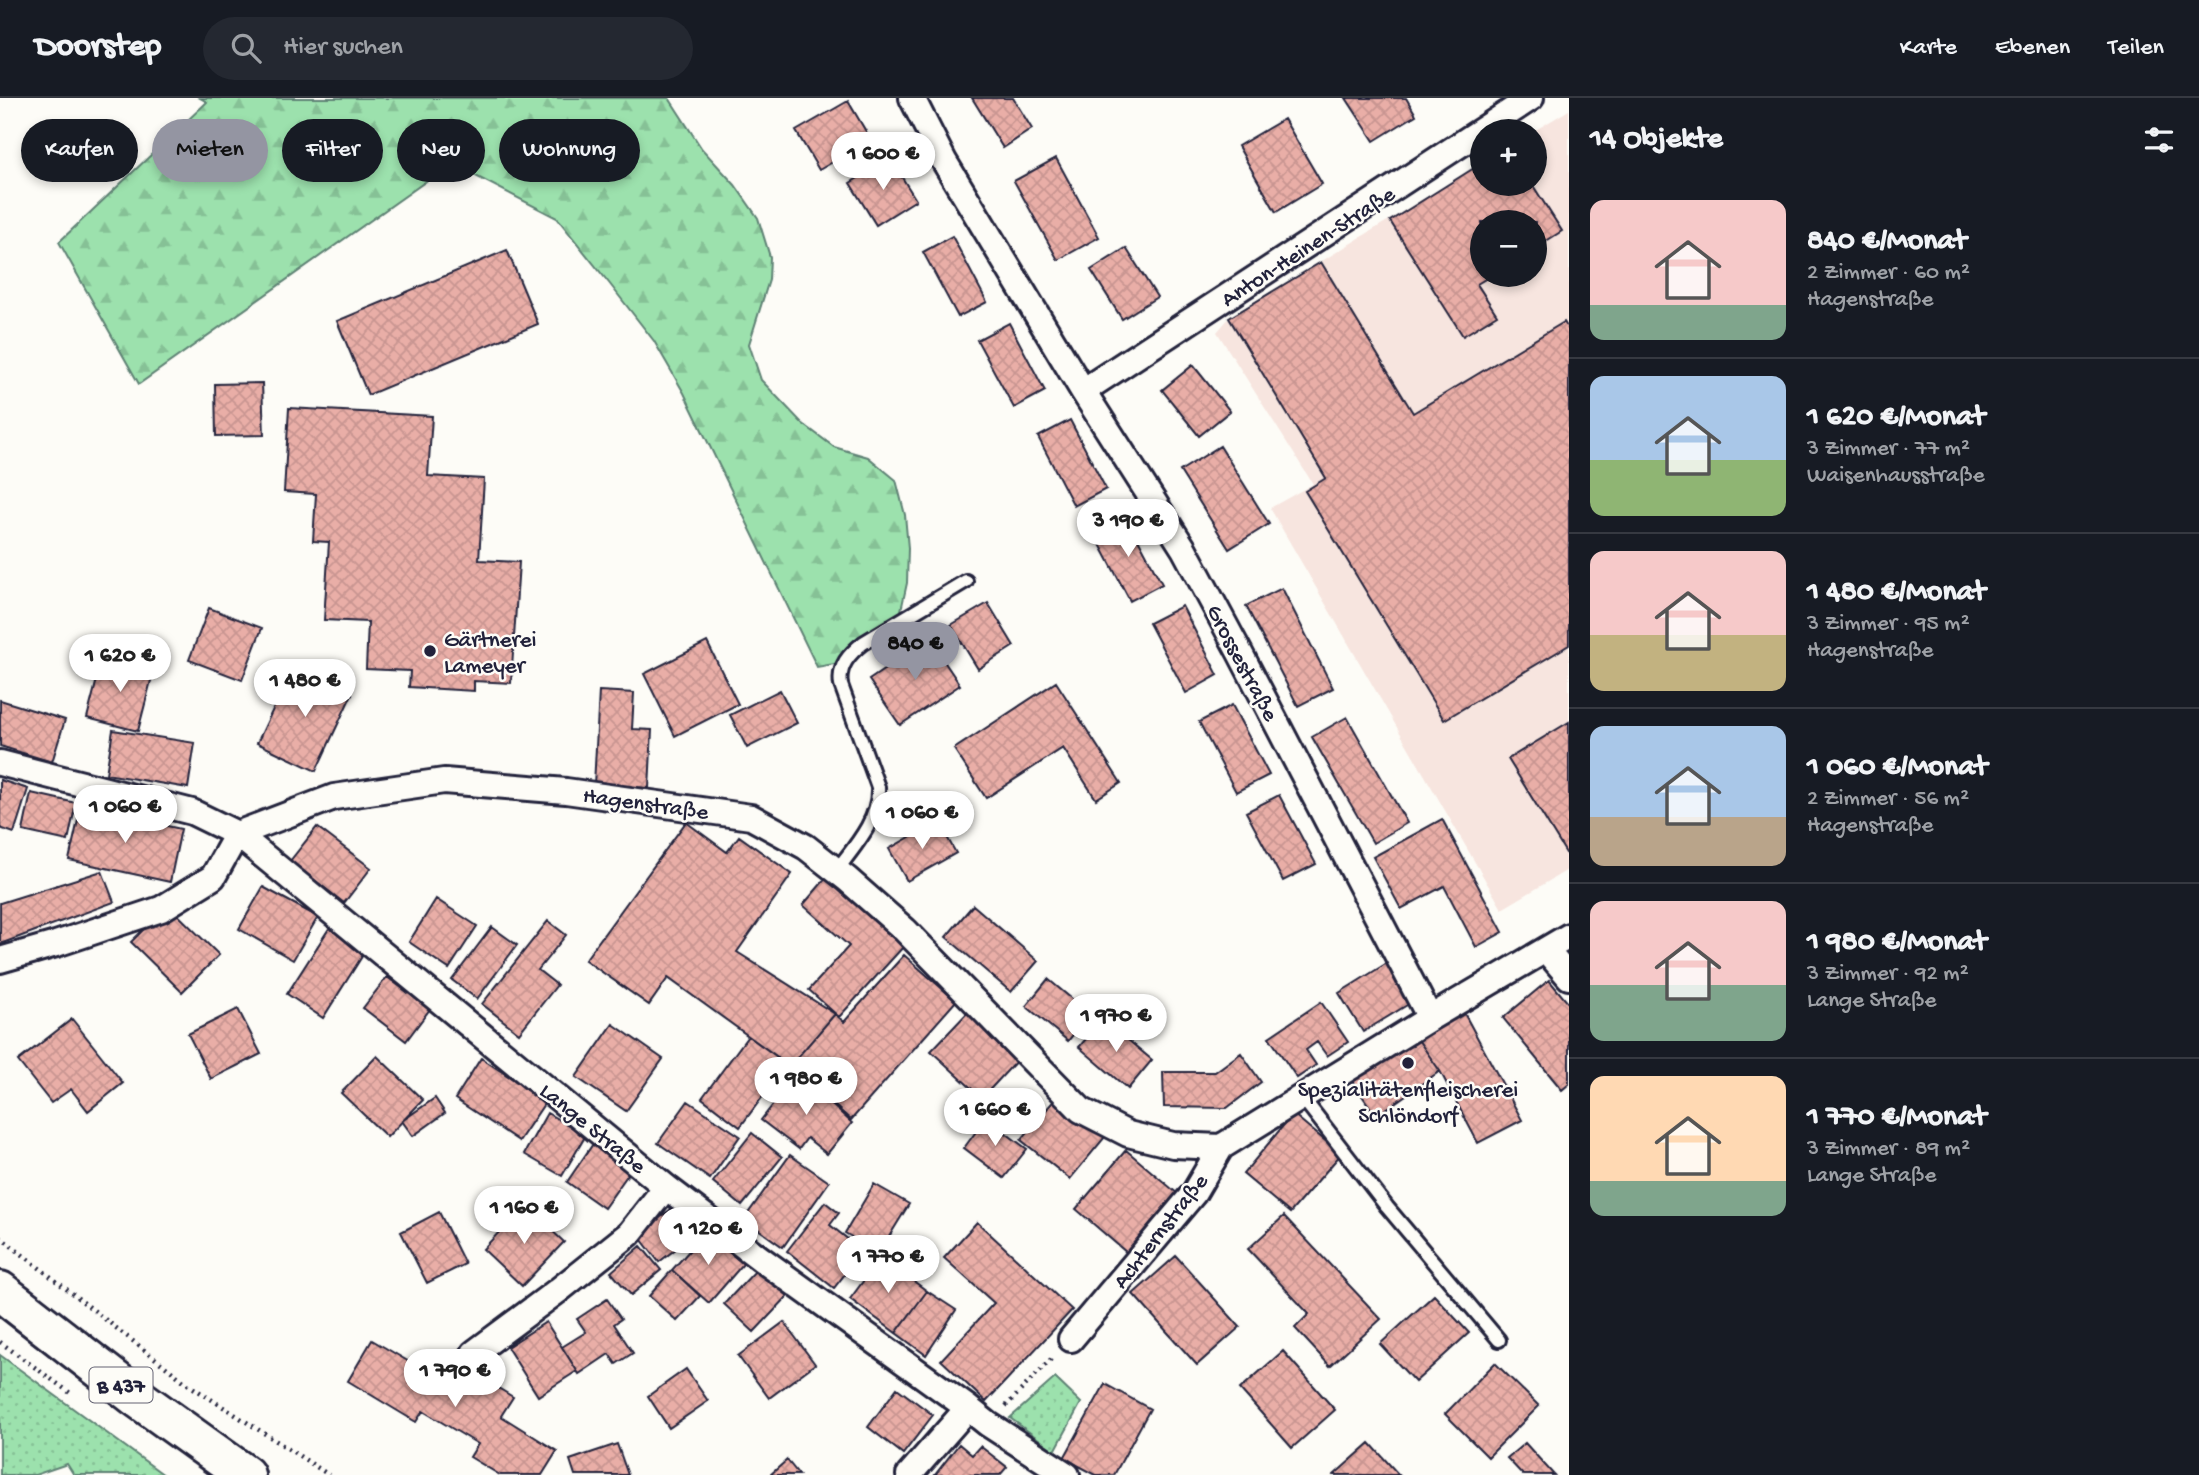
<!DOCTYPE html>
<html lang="de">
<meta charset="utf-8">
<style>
:root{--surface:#171b24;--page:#242831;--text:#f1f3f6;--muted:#9ea1a6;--line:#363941;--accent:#9495a2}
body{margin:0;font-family:"Gochi Hand",sans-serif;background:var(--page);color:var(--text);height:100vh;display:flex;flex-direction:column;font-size:26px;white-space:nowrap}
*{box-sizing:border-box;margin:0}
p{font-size:23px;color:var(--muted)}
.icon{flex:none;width:38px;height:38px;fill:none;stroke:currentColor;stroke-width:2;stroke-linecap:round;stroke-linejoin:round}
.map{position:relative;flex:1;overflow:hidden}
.drawer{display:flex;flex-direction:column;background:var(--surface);width:630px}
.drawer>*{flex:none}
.top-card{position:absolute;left:21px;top:21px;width:665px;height:63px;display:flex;gap:14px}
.tools{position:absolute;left:1470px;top:21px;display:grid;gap:14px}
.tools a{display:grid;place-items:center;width:77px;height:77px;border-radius:50%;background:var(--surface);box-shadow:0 4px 10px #0003;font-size:35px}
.price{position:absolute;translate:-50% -60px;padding:0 16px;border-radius:24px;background:#fff;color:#222;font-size:23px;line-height:46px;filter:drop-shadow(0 2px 4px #0008)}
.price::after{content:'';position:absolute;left:50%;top:42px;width:21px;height:16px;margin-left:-10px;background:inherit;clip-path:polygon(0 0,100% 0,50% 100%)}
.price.active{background:var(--accent);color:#111}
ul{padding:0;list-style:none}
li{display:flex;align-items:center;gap:21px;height:175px;padding:0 21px}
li+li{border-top:2px solid var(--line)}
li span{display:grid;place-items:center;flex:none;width:196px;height:140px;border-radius:14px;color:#555}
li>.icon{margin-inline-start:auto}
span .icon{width:84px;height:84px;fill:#fffc;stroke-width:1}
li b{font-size:30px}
h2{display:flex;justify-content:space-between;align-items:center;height:84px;padding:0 21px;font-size:30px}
.pill{padding:0 24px;border-radius:32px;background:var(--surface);box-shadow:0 4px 10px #0003;font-size:24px;line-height:63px}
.pill.active{background:var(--accent);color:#111}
header{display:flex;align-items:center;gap:42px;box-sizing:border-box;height:98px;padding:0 35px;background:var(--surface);border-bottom:2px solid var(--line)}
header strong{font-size:33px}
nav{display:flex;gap:38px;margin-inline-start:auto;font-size:24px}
.search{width:490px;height:63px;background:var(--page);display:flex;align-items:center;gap:18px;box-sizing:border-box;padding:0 24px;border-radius:38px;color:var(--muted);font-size:26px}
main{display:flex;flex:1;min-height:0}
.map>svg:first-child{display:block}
</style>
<header>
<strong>Doorstep</strong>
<div class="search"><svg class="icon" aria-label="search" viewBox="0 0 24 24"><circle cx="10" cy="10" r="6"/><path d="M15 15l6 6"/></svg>Hier suchen</div>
<nav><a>Karte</a><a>Ebenen</a><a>Teilen</a></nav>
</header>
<main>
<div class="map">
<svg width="1569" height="1377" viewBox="0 0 1569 1377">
<defs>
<pattern id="green-dots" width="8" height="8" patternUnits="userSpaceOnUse" patternTransform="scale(1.75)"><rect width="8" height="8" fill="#9ce1ad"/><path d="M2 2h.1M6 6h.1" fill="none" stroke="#86c196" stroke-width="1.8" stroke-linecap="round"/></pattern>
<pattern id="forest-firs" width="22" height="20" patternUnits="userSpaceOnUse" patternTransform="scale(1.75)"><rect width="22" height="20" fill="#9ce1ad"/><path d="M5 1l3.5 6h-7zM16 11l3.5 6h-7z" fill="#86c196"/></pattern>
<pattern id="building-cross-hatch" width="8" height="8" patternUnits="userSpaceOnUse" patternTransform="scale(1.75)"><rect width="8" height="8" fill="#e9aea7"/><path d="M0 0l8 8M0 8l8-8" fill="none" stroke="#c89591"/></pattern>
</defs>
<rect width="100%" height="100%" fill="#fdfcf7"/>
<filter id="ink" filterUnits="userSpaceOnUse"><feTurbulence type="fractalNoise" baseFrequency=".0143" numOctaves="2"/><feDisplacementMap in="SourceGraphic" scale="14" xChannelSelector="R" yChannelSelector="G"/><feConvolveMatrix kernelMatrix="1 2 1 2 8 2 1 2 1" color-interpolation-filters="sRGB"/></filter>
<g filter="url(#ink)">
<path fill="#f7e5df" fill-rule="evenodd" d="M1569,12V771L1502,811L1270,410L1313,386L1217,234L1229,220L1482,65V86H1535L1534,33ZM1482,124H1535V177H1482Z"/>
<path fill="url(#green-dots)" stroke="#5f8274" stroke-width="2" d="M0,1257L164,1377H74L67,1366L35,1377H0Z
M1055,1280L1081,1305L1055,1353L1010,1320Z"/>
<path fill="url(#forest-firs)" stroke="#5f8274" stroke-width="2" d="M200,0H669L702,51L735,87L758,120L770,159L769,182L749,246L761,282L802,325L834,349L868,359L896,382L905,417L908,450L907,485L900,517L846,564L817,569L684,295L654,243L609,185L557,120L470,75L432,79L139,286L59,144L207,4Z"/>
<path fill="url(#building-cross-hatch)" stroke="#22223b" stroke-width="2" d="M972,0H1013L1032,31L1003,50Z
M1346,0H1406L1416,17L1374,43Z
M848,3L871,42L819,72L796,33Z
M1284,21L1322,86L1276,114L1238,48Z
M890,60L916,102L876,127L850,85Z
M1056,60L1099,139L1058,162L1014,83Z
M1482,65V86H1532L1562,133L1535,150V124H1482V177H1492L1477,186L1497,217L1463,238L1390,123Z
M952,138L987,204L958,219L923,154Z
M1126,150L1157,199L1122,221L1091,172Z
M507,152L538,226L368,297L337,223Z
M1321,164L1413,315L1564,224L1569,232V547L1444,622L1305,393L1326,380L1229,220Z
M1009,225L1045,293L1014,310L977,242Z
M1193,267L1230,313L1199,338L1162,292Z
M262,285L264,337L216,338L215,286Z
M289,310L432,318L428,378L484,381L479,462L519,464L511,585L474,583V593L409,589L410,573L366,571L368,524L324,522L329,444L313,443L316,396L284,394Z
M1070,322L1106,391L1074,408L1038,339Z
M1220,348L1269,426L1229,451L1180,373Z
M1126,418L1162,486L1130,503L1094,435Z
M1282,490L1333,590L1298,608L1246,508Z
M988,505L1014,548L978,571L951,527Z
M1182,508L1218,577L1186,595L1149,525Z
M209,510L262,530L242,582L189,562Z
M929,541L960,587L900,627L869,582Z
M707,544L738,606L675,638L644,576Z
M103,558L154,571L138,633L87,620Z
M293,569L352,596L316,673L257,645Z
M1056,584L1121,685L1096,701L1063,650L986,700L954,651Z
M780,592L797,625L747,650L730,617Z
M599,593L634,595L632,631L652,632L649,690L594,687Z
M0,602L65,622L52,664L0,648Z
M1232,607L1269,677L1236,694L1199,624Z
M1347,619L1407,725L1373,745L1312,639Z
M1569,624V760L1508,661Z
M113,632L195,645L188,690L106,676Z
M0,682L28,691L14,735L0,730Z
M31,695L76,705L68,743L23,733Z
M1279,697L1316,766L1283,783L1246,714Z
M81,709L181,731L170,784L69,762Z
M1442,721L1503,834L1476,849L1444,788L1401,811L1373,759Z
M938,723L956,755L907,783L889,751Z
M686,724L727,754L739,738L792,776L737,854L835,916L790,968L668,880L649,907L585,862Z
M317,729L371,770L344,805L290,763Z
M102,773L114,804L0,846V805Z
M827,779L904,848L839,919L809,892L849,848L803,807Z
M263,789L318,819L293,862L239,831Z
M436,801L477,828L449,871L409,844Z
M168,807L219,857L182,894L131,844Z
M973,807L1038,863L1011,894L946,839Z
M548,823L566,837L538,872L557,887L519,935L482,906Z
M330,829L366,852L323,920L287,896Z
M492,829L517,847L477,901L452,882Z
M904,857L956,903L851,1022L790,968L835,916L844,924Z
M1387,865L1412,904L1363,934L1339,895Z
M387,879L430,911L406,943L363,910Z
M1048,881L1090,916L1068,943L1026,908Z
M1549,882L1569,906V986L1562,992L1503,920Z
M1321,904L1348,944L1327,958L1317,944L1306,952L1316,967L1297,980L1269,939Z
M238,911L261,956L211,981L188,936Z
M970,912L1020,959L982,1000L931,953Z
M1464,915L1522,1022L1478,1045L1440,973L1414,936Z
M72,921L123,985L88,1013L71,991L51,1005L18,963Z
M1103,921L1152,962L1128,991L1079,949Z
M613,926L663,961L626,1013L576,979Z
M1414,936L1440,973L1376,1018L1350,980Z
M748,938L787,966L740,1029L702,1000Z
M1241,955L1261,984L1227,1010L1164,1009L1163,974H1215Z
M377,958L423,1002L387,1039L341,995Z
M481,960L546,1003L519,1043L455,1001Z
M797,976L852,1025L827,1056L807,1040L799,1051L761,1022Z
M435,1000L445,1015L413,1038L402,1023Z
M1056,1000L1105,1039L1070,1081L1021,1042Z
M688,1003L740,1038L710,1081L658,1045Z
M547,1015L586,1037L562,1078L524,1056Z
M1293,1016L1341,1056L1290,1115L1243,1076Z
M986,1020L1027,1051L1004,1080L964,1050Z
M752,1035L782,1059L742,1108L713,1084Z
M595,1043L633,1069L604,1110L567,1084Z
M1126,1052L1178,1096L1127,1155L1076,1111Z
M790,1057L829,1084L783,1149L744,1121Z
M874,1086L909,1106L879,1155L845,1135Z
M825,1104L839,1115L830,1127L863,1153L834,1190L787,1153Z
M679,1105L700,1132L659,1164L638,1137Z
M525,1107L564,1144L522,1188L483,1151Z
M439,1114L465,1166L427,1185L401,1134Z
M1284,1118L1381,1221L1330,1268L1295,1230L1309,1216L1248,1151Z
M977,1124L1072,1212L986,1304L941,1262L994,1205L944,1160Z
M706,1134L743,1166L709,1205L672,1172Z
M641,1148L661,1172L631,1197L611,1174Z
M1176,1158L1240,1229L1197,1267L1133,1196Z
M881,1159L927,1193L896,1235L850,1201Z
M758,1170L788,1198L754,1234L724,1206Z
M672,1172L700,1198L677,1223L649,1198Z
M927,1193L956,1212L926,1257L896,1235Z
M1434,1197L1469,1235L1415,1284L1380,1246Z
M607,1201L621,1221L614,1226L633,1255L616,1266L609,1256L579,1276L562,1249L586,1234L577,1221Z
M546,1224L577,1273L538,1298L507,1249Z
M784,1224L815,1266L769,1300L738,1258Z
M372,1242L440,1282L452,1262L513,1299L501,1318L557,1353L542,1377H500L470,1359L478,1346L423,1313L416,1324L348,1283Z
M1283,1253L1335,1312L1292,1350L1240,1291Z
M1495,1265L1539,1308L1488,1359L1445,1316Z
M686,1271L708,1303L669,1330L648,1298Z
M1105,1286L1150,1311L1114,1377H1096L1064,1360Z
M897,1290L933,1317L903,1356L868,1329Z
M1370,1345L1399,1377H1334Z
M1525,1345L1554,1377H1523L1507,1360Z
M617,1346L628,1377H575L570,1362Z
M959,1346L972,1357L980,1348L1007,1369L1000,1377H935Z
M787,1362L799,1377H770Z"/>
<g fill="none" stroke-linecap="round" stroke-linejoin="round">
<g stroke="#22223b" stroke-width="18">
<path id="lane" d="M836,773C854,749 880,721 878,689L841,587C838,568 849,556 863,545L966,483
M1302,999L1387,1109L1499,1242"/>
</g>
<g stroke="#22223b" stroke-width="30">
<path id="street" d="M912,0L944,63L1083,293L1184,451L1240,555L1430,920
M1083,293L1531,0
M0,665L192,714L237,736L666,1089L761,1161L968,1310L988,1326L1067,1377
M1546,852L1569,879
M0,862L56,846L161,811L213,779L237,736L334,699L444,683L566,693L751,719L806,749L847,781L905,832L1081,1012L1128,1036L1173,1047L1221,1049
M1071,1241L1194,1095L1221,1049L1430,920L1569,838
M474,1255L560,1191L629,1136L666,1089
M909,1377L968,1310"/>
</g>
<g stroke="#22223b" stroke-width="44">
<path id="primary" d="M0,1193L135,1298L245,1377"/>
</g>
<path stroke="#22223b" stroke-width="4.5" stroke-dasharray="2 5" stroke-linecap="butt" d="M0,1139L189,1287L329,1377
M0,1244L73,1297
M1006,1308L1053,1259"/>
<use href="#lane" stroke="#fdfcf7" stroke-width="12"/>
<use href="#street" stroke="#fdfcf7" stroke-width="24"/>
<use href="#primary" stroke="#fdfcf7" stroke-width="38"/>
</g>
</g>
<g fill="#22223b" stroke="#fdfcf7" stroke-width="2.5">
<circle cx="430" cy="553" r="7"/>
<circle cx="1408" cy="965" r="7"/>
</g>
<g text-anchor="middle" stroke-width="5" stroke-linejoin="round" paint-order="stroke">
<rect fill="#fdfcf7" stroke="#646373" stroke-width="2" x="89.5" y="1269.5" width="63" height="35" rx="5"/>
<g font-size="21" font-weight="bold" fill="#22223b">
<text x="121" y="1294">B 437</text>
</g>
<g font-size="23" fill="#22223b" stroke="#fdfcf7">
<text transform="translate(1307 147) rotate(-33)" y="8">Anton-Heinen-Straße</text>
<text transform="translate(1244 564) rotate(62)" y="8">Grossestraße</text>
<text transform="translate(646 704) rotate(8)" y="8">Hagenstraße</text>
<text transform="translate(594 1029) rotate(39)" y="8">Lange Straße</text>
<text transform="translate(1159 1132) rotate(-52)" y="8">Achternstraße</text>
</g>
<g font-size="23" fill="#22223b" stroke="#fdfcf7" text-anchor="start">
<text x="444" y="548">Gärtnerei<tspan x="444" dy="26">Lameyer</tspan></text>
<text x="1408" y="998" text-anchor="middle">Spezialitätenfleischerei<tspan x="1408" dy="26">Schlöndorf</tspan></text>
</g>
</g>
</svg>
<div class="tools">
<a>+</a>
<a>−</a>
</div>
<b class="price" style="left:883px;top:94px">1 600 €</b>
<b class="price" style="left:1128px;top:461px">3 190 €</b>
<b class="price active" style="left:915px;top:584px">840 €</b>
<b class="price" style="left:120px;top:596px">1 620 €</b>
<b class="price" style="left:305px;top:621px">1 480 €</b>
<b class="price" style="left:125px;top:747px">1 060 €</b>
<b class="price" style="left:922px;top:753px">1 060 €</b>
<b class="price" style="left:1116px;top:956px">1 970 €</b>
<b class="price" style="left:806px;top:1019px">1 980 €</b>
<b class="price" style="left:995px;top:1050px">1 660 €</b>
<b class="price" style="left:524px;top:1148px">1 160 €</b>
<b class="price" style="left:708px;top:1169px">1 120 €</b>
<b class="price" style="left:888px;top:1197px">1 770 €</b>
<b class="price" style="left:455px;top:1311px">1 790 €</b>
<div class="top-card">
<a class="pill">Kaufen</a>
<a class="pill active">Mieten</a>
<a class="pill">Filter</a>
<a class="pill">Neu</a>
<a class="pill">Wohnung</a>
</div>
</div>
<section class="drawer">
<h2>14 Objekte<svg class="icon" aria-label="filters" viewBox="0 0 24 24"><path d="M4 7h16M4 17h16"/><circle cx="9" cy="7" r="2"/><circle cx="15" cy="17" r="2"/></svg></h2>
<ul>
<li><span style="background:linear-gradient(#f6c9c9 75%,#7fa58c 0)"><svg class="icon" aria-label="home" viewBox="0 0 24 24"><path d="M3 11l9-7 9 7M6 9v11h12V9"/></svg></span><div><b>840 €/Monat</b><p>2 Zimmer · 60 m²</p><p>Hagenstraße</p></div></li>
<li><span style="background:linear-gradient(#a9c7e8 60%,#8fb573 0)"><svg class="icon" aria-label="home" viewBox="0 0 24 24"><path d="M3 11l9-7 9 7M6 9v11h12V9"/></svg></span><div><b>1 620 €/Monat</b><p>3 Zimmer · 77 m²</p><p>Waisenhausstraße</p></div></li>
<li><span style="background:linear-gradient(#f6c9c9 60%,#c2b280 0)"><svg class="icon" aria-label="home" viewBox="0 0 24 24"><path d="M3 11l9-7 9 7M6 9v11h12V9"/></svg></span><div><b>1 480 €/Monat</b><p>3 Zimmer · 95 m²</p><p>Hagenstraße</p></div></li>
<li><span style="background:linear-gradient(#a9c7e8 65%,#b9a48a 0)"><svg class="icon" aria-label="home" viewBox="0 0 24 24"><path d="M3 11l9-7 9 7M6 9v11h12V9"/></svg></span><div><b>1 060 €/Monat</b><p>2 Zimmer · 56 m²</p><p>Hagenstraße</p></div></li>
<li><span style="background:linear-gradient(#f6c9c9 60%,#7fa58c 0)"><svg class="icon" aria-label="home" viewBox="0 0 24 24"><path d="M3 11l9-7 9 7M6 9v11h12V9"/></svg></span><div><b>1 980 €/Monat</b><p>3 Zimmer · 92 m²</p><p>Lange Straße</p></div></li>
<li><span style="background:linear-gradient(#ffd9b3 75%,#7fa58c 0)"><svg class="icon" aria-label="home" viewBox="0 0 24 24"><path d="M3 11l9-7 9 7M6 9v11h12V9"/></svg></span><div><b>1 770 €/Monat</b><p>3 Zimmer · 89 m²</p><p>Lange Straße</p></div></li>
</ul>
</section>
</main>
